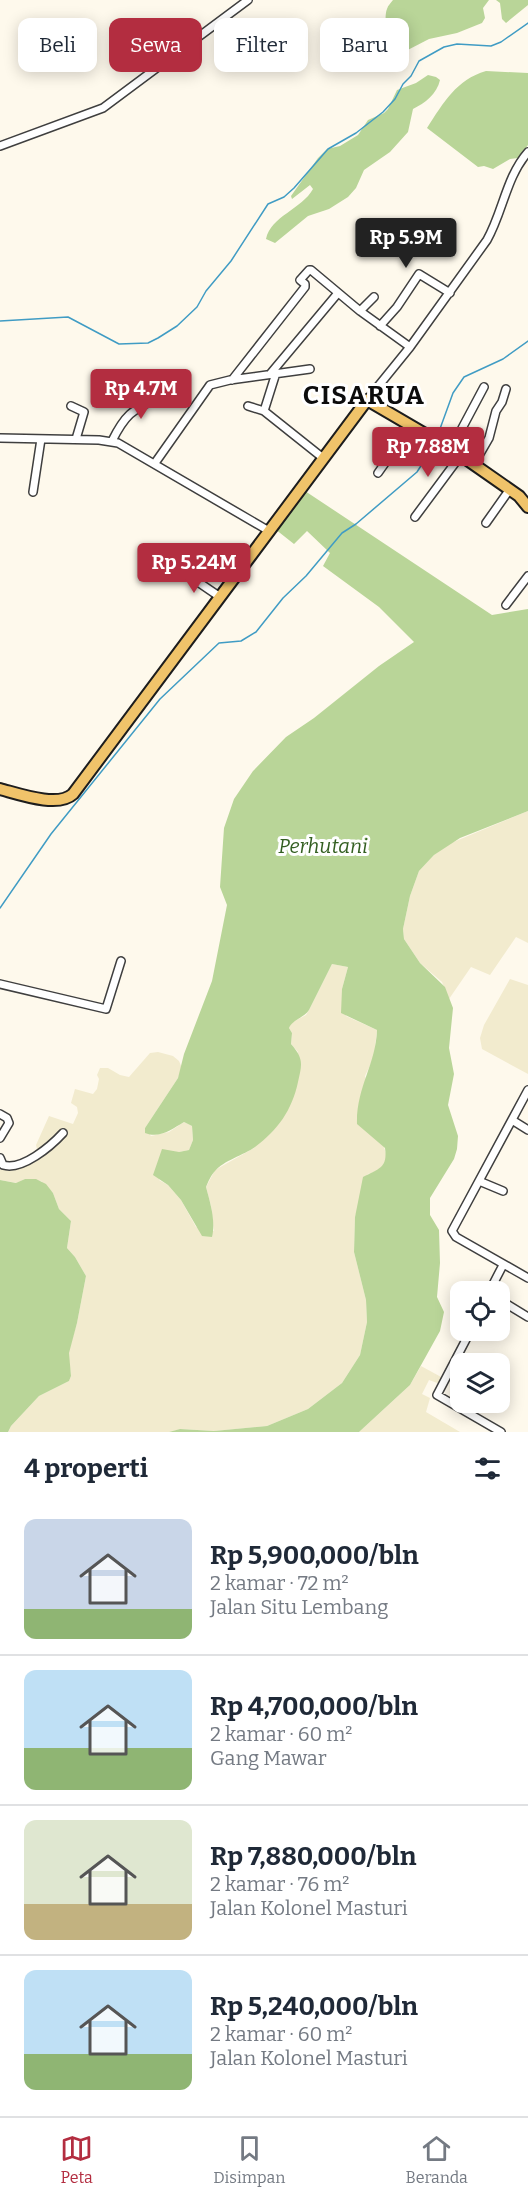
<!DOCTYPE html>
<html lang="id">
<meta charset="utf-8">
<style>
:root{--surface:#fff;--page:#f2f2f3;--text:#1f2937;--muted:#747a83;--line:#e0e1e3;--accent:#b32d40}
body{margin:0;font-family:Bitter,serif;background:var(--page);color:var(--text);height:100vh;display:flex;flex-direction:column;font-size:22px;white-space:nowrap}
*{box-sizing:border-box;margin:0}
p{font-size:20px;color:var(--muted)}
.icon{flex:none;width:33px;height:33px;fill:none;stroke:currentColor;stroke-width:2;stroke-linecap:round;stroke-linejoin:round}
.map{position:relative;height:1432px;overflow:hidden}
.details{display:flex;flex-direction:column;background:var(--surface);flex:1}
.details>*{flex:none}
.banner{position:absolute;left:18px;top:18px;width:492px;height:54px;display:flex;gap:12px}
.fabs{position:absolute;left:450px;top:1281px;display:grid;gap:12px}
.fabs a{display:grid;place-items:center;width:60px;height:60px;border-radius:12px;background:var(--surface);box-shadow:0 3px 15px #0003;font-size:30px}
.price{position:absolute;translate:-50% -51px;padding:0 14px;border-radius:6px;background:var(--accent);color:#fff;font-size:20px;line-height:39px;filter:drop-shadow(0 2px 3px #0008)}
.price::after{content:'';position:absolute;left:50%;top:36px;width:18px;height:14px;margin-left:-9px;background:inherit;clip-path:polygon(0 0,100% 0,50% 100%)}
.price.active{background:#222;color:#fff}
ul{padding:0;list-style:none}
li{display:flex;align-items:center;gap:18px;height:150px;padding:0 24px}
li+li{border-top:2px solid var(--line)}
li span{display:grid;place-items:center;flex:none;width:168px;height:120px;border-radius:12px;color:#555}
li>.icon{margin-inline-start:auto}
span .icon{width:72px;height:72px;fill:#fffc;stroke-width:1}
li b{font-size:26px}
h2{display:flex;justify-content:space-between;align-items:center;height:72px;padding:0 24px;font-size:26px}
.chip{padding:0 21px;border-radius:12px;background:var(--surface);box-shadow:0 3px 15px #0003;font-size:21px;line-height:54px}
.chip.active{background:var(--accent);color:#fff}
.dock{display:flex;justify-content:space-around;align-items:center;height:84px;border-top:2px solid var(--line);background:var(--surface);font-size:16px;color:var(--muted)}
.dock a{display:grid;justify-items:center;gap:3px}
.dock .active{color:var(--accent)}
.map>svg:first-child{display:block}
</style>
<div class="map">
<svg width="528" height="1432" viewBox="0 0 528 1432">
<rect width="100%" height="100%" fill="#fef9ec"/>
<path fill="#f2ebce" d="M528,811V943L516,937L490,975L471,967L449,999L442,982L420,963L404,939L403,929L410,896L419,871L434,855L451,843Z
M332,964L348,967L342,989L346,1016L377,1030L374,1057L365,1076L387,1158L380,1170L368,1174L355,1217L354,1252L366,1300L367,1322L360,1355L342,1383L308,1409L267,1426L214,1431L181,1429L169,1432H8L11,1426L39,1396L69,1381L71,1376L68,1353L77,1323L86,1276L75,1257L67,1248L71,1221L59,1209L53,1193L41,1181L25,1179L17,1183L0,1180V1170H11L31,1164L39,1158L36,1145L49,1116L73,1124L78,1113L77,1107L71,1103L75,1089L93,1094L97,1089L99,1079L97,1075L100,1068H108L120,1075L129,1077L150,1053L158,1052L173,1056L179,1061L182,1068L178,1078L145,1128L151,1136L169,1132L184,1122L192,1126L193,1140L189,1150L179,1152L159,1180L168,1185L181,1200L196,1227L214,1231L211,1206L206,1187L215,1170L254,1148L298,1052L291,1044L292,1033L289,1028L291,1023L306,1015L309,1010Z
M510,979L528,985V1074L482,1049L480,1038L484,1025Z
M421,1366L443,1378L440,1384L429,1380L422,1394L430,1398L426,1412L460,1432H359L410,1385Z"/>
<path fill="#b9d598" d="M393,0H489L483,8L485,18L482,23L457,33L429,39L400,54H395C388,47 383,18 387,9C388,5 391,3 393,0Z
M496,0H528V5L506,23L502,19L500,3Z
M486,71L528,73V145L518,158L510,159L493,169L484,166L478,167L427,128C444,102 456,80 486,71Z
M428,75L436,77L440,80C437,94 425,103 413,109L408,132L390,152L364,170L356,188L348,197L329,209L308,216L275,243L266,239C271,216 302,209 313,189L310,185L292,199L291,196L318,158L327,149L340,146L358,135L368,120L384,113L388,109L397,90L416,83Z
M305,491L492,615L528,609V811L460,838L434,855L419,871L410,896L403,929L404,939L420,963L445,987L453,1008L449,1048L454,1074L448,1105L458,1136L457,1149L454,1159L430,1198V1215L439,1230L440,1263L437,1297L444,1312L440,1331L410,1385L359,1432H169L180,1429L214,1431L267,1426L308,1409L342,1383L360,1355L367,1322L366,1300L354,1252L355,1217L363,1177C378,1169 388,1168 385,1148L357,1124C356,1088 376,1064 377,1030L341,1013L342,989L348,967L332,964L309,1010C304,1018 293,1019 289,1028L292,1033L291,1044C304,1059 302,1064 298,1082C292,1110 278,1130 255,1147C244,1155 223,1161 215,1171C211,1175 208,1182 206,1187C210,1202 216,1221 212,1237L202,1236L181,1200L168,1185L153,1175L162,1149L179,1152L189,1150L193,1140L192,1126L184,1122C172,1129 160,1139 145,1133V1128L178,1078L184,1054L212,981L227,905L220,887L224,828L234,799L253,771L286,737L314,718L379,666L414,642L379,607L323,566L330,553L307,531L294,544L275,529Z
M25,1179H36L46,1184L53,1193L59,1209L71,1221L67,1248L75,1257L86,1276L77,1323L69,1353L71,1376L69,1381L39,1396L11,1426L8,1432H0V1180L16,1183Z"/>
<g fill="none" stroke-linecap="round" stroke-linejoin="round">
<path stroke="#409cc4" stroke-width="1.5" d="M0,321L68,317L119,344L148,343L158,338L177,326L197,307L206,291L231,261L268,204L284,197L294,188L328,149L356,133L383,112L395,99L403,84L411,76L419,61L444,47L457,44L491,46L501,42L528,23
M437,437L453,393L464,377L503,359L528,341
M0,908L51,834L160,699L219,643L241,641L256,632L283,598L306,576L342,533L356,524L417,472L435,444"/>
<g stroke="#3f3f3f" stroke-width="10">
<path id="minor" d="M0,146L103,108L248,0
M374,297L360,311L410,347
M380,326L397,307L419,274L450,293
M271,373L338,293
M232,380L305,287V284L300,280L309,270H311L360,311
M367,400L410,347L487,240C503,212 506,177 528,152
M71,406L84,412L76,439
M248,406L264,411L323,458
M264,411L276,373
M0,438L99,440L118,443L269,531
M112,441C128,409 135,410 165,394
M451,449L484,387
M155,463L210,385L230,380L310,369
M474,464L489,438L496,411L502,402L506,389
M378,473L411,426
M33,492L41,439
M415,517L461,455
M486,523L510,489
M182,571L220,597
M506,605L528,576
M0,984L106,1009L121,961
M528,1090L452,1231L456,1237L528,1278
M0,1114L7,1118L9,1123L0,1138
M512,1120L528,1130
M0,1158L3,1165C22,1171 51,1146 63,1133
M479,1181L503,1191
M489,1292L503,1265
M500,1300L528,1317
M471,1330L437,1395L501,1432"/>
</g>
<g stroke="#1d1d1d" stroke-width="14">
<path id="primary" d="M0,789C19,794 58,808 73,794L367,400L456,452L519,496L528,507"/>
</g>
<use href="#minor" stroke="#fff" stroke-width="7"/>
<use href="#primary" stroke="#f0c36a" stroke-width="10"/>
</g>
<g text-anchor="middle" stroke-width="6" stroke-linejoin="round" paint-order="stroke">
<g font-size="20" font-style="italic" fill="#335f21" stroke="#fff">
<text x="323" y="853">Perhutani</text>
</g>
<g font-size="26" font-weight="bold" letter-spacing="1.5" fill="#0c0c0c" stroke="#fff">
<text x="364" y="404">CISARUA</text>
</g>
</g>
</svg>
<div class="fabs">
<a><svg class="icon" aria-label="locate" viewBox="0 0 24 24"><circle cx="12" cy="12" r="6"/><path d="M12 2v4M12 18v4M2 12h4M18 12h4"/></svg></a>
<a><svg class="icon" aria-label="layers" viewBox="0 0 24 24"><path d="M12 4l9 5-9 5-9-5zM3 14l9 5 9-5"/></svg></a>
</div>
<b class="price active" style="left:406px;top:269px">Rp 5.9M</b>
<b class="price" style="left:141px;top:420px">Rp 4.7M</b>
<b class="price" style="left:428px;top:478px">Rp 7.88M</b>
<b class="price" style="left:194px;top:594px">Rp 5.24M</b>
<div class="banner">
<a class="chip">Beli</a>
<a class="chip active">Sewa</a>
<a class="chip">Filter</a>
<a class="chip">Baru</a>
</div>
</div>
<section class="details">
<h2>4 properti<svg class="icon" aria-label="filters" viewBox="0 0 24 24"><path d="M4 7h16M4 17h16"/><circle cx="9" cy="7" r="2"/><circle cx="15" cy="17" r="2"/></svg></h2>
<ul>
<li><span style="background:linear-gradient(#c9d6e8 75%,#8fb573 0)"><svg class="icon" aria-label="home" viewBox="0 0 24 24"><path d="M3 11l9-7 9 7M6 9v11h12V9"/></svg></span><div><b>Rp 5,900,000/bln</b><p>2 kamar · 72 m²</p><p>Jalan Situ Lembang</p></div></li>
<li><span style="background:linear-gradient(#bfe0f5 65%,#8fb573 0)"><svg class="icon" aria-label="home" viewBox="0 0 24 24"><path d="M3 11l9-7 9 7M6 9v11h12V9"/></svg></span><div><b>Rp 4,700,000/bln</b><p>2 kamar · 60 m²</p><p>Gang Mawar</p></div></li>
<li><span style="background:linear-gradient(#dfe7d0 70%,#c2b280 0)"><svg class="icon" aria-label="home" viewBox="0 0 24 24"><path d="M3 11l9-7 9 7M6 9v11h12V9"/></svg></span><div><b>Rp 7,880,000/bln</b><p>2 kamar · 76 m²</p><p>Jalan Kolonel Masturi</p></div></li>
<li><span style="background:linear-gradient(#bfe0f5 70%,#8fb573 0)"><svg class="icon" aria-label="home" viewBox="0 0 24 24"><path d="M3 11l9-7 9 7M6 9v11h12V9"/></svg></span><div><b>Rp 5,240,000/bln</b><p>2 kamar · 60 m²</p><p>Jalan Kolonel Masturi</p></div></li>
</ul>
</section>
<nav class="dock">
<a class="active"><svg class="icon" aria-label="map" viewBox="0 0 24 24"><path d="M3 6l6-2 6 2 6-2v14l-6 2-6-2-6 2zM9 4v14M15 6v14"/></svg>Peta</a>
<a><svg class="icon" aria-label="saved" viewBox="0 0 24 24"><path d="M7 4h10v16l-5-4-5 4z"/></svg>Disimpan</a>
<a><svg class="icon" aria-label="home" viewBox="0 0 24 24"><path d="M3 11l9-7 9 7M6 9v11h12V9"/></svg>Beranda</a>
</nav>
